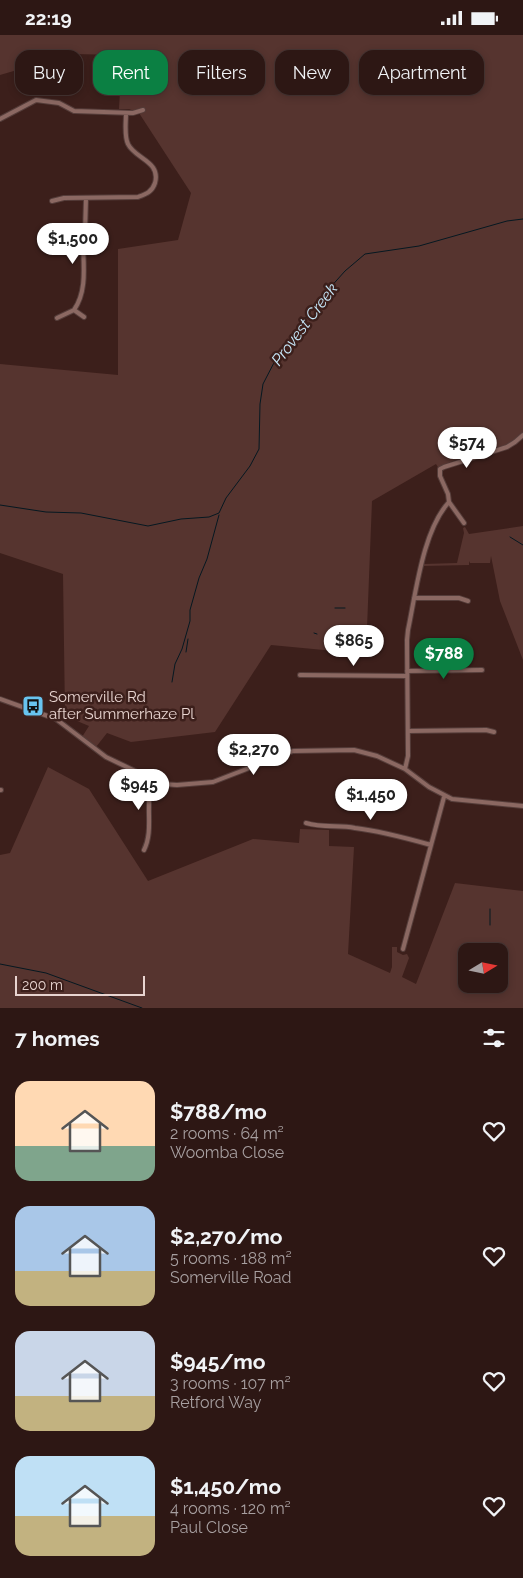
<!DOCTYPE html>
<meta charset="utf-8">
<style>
:root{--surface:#2d1714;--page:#35201d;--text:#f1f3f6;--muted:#a79fa0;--line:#483634;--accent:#0b8043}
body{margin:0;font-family:Raleway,sans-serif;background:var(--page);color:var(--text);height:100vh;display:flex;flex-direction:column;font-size:19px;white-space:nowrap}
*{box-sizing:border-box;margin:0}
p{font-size:16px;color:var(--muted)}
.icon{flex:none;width:28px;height:28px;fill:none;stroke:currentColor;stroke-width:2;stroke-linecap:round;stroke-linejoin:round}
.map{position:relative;height:973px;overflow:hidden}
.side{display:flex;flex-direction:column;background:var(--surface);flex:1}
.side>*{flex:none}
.top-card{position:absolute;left:15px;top:15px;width:494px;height:45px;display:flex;gap:10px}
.needle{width:32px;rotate:80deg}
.buttons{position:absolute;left:458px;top:908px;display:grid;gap:10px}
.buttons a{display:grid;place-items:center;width:50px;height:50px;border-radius:10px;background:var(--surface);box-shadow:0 2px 8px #0003,0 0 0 1px var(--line);font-size:25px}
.scale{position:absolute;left:15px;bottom:12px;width:130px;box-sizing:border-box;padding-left:5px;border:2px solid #e8d4d0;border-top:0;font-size:14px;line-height:18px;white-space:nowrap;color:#e8d4d0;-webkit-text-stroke:4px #3c1f1b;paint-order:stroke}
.price{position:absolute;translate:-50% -42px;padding:0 11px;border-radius:18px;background:#fff;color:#222;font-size:16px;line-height:32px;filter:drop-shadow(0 1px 2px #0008)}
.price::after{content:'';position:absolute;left:50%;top:30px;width:15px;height:11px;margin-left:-8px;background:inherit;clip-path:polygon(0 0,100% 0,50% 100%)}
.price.active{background:var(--accent);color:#fff}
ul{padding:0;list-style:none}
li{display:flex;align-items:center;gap:15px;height:125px;padding:0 15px}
li span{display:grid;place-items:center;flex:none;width:140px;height:100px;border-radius:15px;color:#555}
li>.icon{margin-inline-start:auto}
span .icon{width:60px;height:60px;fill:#fffc;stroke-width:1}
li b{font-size:21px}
h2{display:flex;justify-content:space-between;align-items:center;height:60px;padding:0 15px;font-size:21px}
.tag{padding:0 18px;border-radius:15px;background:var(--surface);box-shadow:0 2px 8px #0003,0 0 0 1px var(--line);font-size:18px;line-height:45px}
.tag.active{background:var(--accent);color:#fff}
.status{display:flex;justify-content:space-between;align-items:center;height:35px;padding:0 25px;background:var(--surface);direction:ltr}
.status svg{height:14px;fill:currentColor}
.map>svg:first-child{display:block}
</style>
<div class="status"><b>22:19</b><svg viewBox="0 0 49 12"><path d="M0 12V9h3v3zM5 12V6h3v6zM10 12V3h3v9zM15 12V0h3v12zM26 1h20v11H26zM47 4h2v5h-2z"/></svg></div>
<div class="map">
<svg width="523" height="973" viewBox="0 0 523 973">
<rect width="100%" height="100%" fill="#3c1f1b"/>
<path fill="#56342f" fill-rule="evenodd" d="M0,0H523V398C516,404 509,411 500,414C482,420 455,421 439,434L436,429L372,466L366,619L271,610L215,697L131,707L107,698L96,712L82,702L89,691L65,681L63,539L0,518V329L118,340V214L178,205L191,158L139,78L129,74H119L122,20L72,19L0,40Z
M523,491V625L500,566L491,521L490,528H470L469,526V530L423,531V529L457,528L464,498L463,493L465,492L469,499Z
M48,732L89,754L148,846L253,804L299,808L300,794L329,795V811L354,812L348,919L390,938L392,932V912H397V917L403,920L407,919L409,923L402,942L416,949L455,848L523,856V973H0V820L10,818ZM466,916H499V949H466Z"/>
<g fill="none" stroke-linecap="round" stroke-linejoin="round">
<path stroke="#051821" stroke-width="1" d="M0,470L46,477L81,478L148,491L181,484L209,482L219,478L226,463L250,431L259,414L260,369L263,349L279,318L320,264L345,236L365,219L419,211L507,186L523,184
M510,502L523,510
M335,573H345
M314,598L317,599
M186,617L188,604
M172,647L175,629L182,614L190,586V575L199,543L207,524L219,480
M490,890V874
M0,929L46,938L142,973"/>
<g stroke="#553d3a" stroke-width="6">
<path id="minor" d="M0,84L36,65L59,68L74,76L133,78L143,75
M52,166L64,163L138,162C146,159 152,157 155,148C161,126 135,124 128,109C124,101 126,87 126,78
M58,205L83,206
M84,282L74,275C88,255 83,228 83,206L85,198L86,163
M57,283L74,275
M464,488L449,467L448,459L440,441V434L444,432L507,412L515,407L523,400
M414,563H459L468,566
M407,636L482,635
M300,640L407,641
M0,664L56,684L106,722L162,749L177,750L213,747L293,716L354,715L377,721L405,734L429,752L452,764L523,771
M408,696L486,695L494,697
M405,734L408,721L407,605L408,595C416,557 423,495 449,467
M0,755H1
M306,788C322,793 339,790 355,793C381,796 406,803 431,810
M144,815C155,793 143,767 154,746
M403,914L444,762"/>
</g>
<use href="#minor" stroke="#8b6862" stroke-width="4"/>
</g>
<defs>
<g id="bus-square" transform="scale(1.125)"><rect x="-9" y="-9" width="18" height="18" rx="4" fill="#68c4f0" stroke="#3c1f1b"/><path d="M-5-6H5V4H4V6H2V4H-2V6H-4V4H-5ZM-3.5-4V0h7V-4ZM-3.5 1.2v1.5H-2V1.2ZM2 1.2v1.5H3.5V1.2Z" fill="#111"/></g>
</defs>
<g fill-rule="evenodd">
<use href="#bus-square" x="33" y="671"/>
</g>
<g text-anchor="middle" stroke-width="5" stroke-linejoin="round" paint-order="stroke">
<g font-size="15" fill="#e8d4d0" stroke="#3c1f1b" text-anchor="start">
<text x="49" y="667">Somerville Rd<tspan x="49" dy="17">after Summerhaze Pl</tspan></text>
</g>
<g font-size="16" font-style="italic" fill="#c7e8fa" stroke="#3c1f1b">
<text transform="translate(304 289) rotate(-53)" y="6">Provest Creek</text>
</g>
</g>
</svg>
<div class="buttons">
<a><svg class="needle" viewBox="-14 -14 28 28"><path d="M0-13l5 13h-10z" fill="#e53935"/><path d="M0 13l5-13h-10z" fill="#a79fa0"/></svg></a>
</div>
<div class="scale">200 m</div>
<b class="price" style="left:73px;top:230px">$1,500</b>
<b class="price" style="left:467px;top:434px">$574</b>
<b class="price" style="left:354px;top:632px">$865</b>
<b class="price active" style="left:444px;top:645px">$788</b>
<b class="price" style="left:254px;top:741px">$2,270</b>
<b class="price" style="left:139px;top:776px">$945</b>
<b class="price" style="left:371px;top:786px">$1,450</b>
<div class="top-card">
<a class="tag">Buy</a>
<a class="tag active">Rent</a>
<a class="tag">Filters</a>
<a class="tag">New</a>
<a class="tag">Apartment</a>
</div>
</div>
<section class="side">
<h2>7 homes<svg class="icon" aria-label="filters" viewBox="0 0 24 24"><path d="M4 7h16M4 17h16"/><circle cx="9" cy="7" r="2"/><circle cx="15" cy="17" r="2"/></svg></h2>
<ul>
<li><span style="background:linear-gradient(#ffd9b3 65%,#7fa58c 0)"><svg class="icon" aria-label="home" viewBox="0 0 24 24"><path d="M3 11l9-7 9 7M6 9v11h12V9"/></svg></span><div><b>$788/mo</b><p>2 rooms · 64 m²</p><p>Woomba Close</p></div><svg class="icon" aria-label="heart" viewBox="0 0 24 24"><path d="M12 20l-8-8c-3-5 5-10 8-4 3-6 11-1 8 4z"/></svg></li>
<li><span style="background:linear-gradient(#a9c7e8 65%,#c2b280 0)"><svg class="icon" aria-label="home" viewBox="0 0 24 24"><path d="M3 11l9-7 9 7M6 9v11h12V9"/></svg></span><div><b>$2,270/mo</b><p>5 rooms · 188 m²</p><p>Somerville Road</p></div><svg class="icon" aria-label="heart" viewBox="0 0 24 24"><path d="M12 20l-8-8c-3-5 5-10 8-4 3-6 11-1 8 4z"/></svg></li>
<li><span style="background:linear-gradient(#c9d6e8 65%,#c2b280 0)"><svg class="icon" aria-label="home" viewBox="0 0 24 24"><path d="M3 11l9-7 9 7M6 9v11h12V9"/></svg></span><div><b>$945/mo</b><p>3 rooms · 107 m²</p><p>Retford Way</p></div><svg class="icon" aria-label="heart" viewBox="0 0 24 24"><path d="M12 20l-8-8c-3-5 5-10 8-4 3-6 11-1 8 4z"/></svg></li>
<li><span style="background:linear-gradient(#bfe0f5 60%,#c2b280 0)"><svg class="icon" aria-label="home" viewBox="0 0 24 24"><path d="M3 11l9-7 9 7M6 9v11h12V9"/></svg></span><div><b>$1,450/mo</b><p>4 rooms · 120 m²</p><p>Paul Close</p></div><svg class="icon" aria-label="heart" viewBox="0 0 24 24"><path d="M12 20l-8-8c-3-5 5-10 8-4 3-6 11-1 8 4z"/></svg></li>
</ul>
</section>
